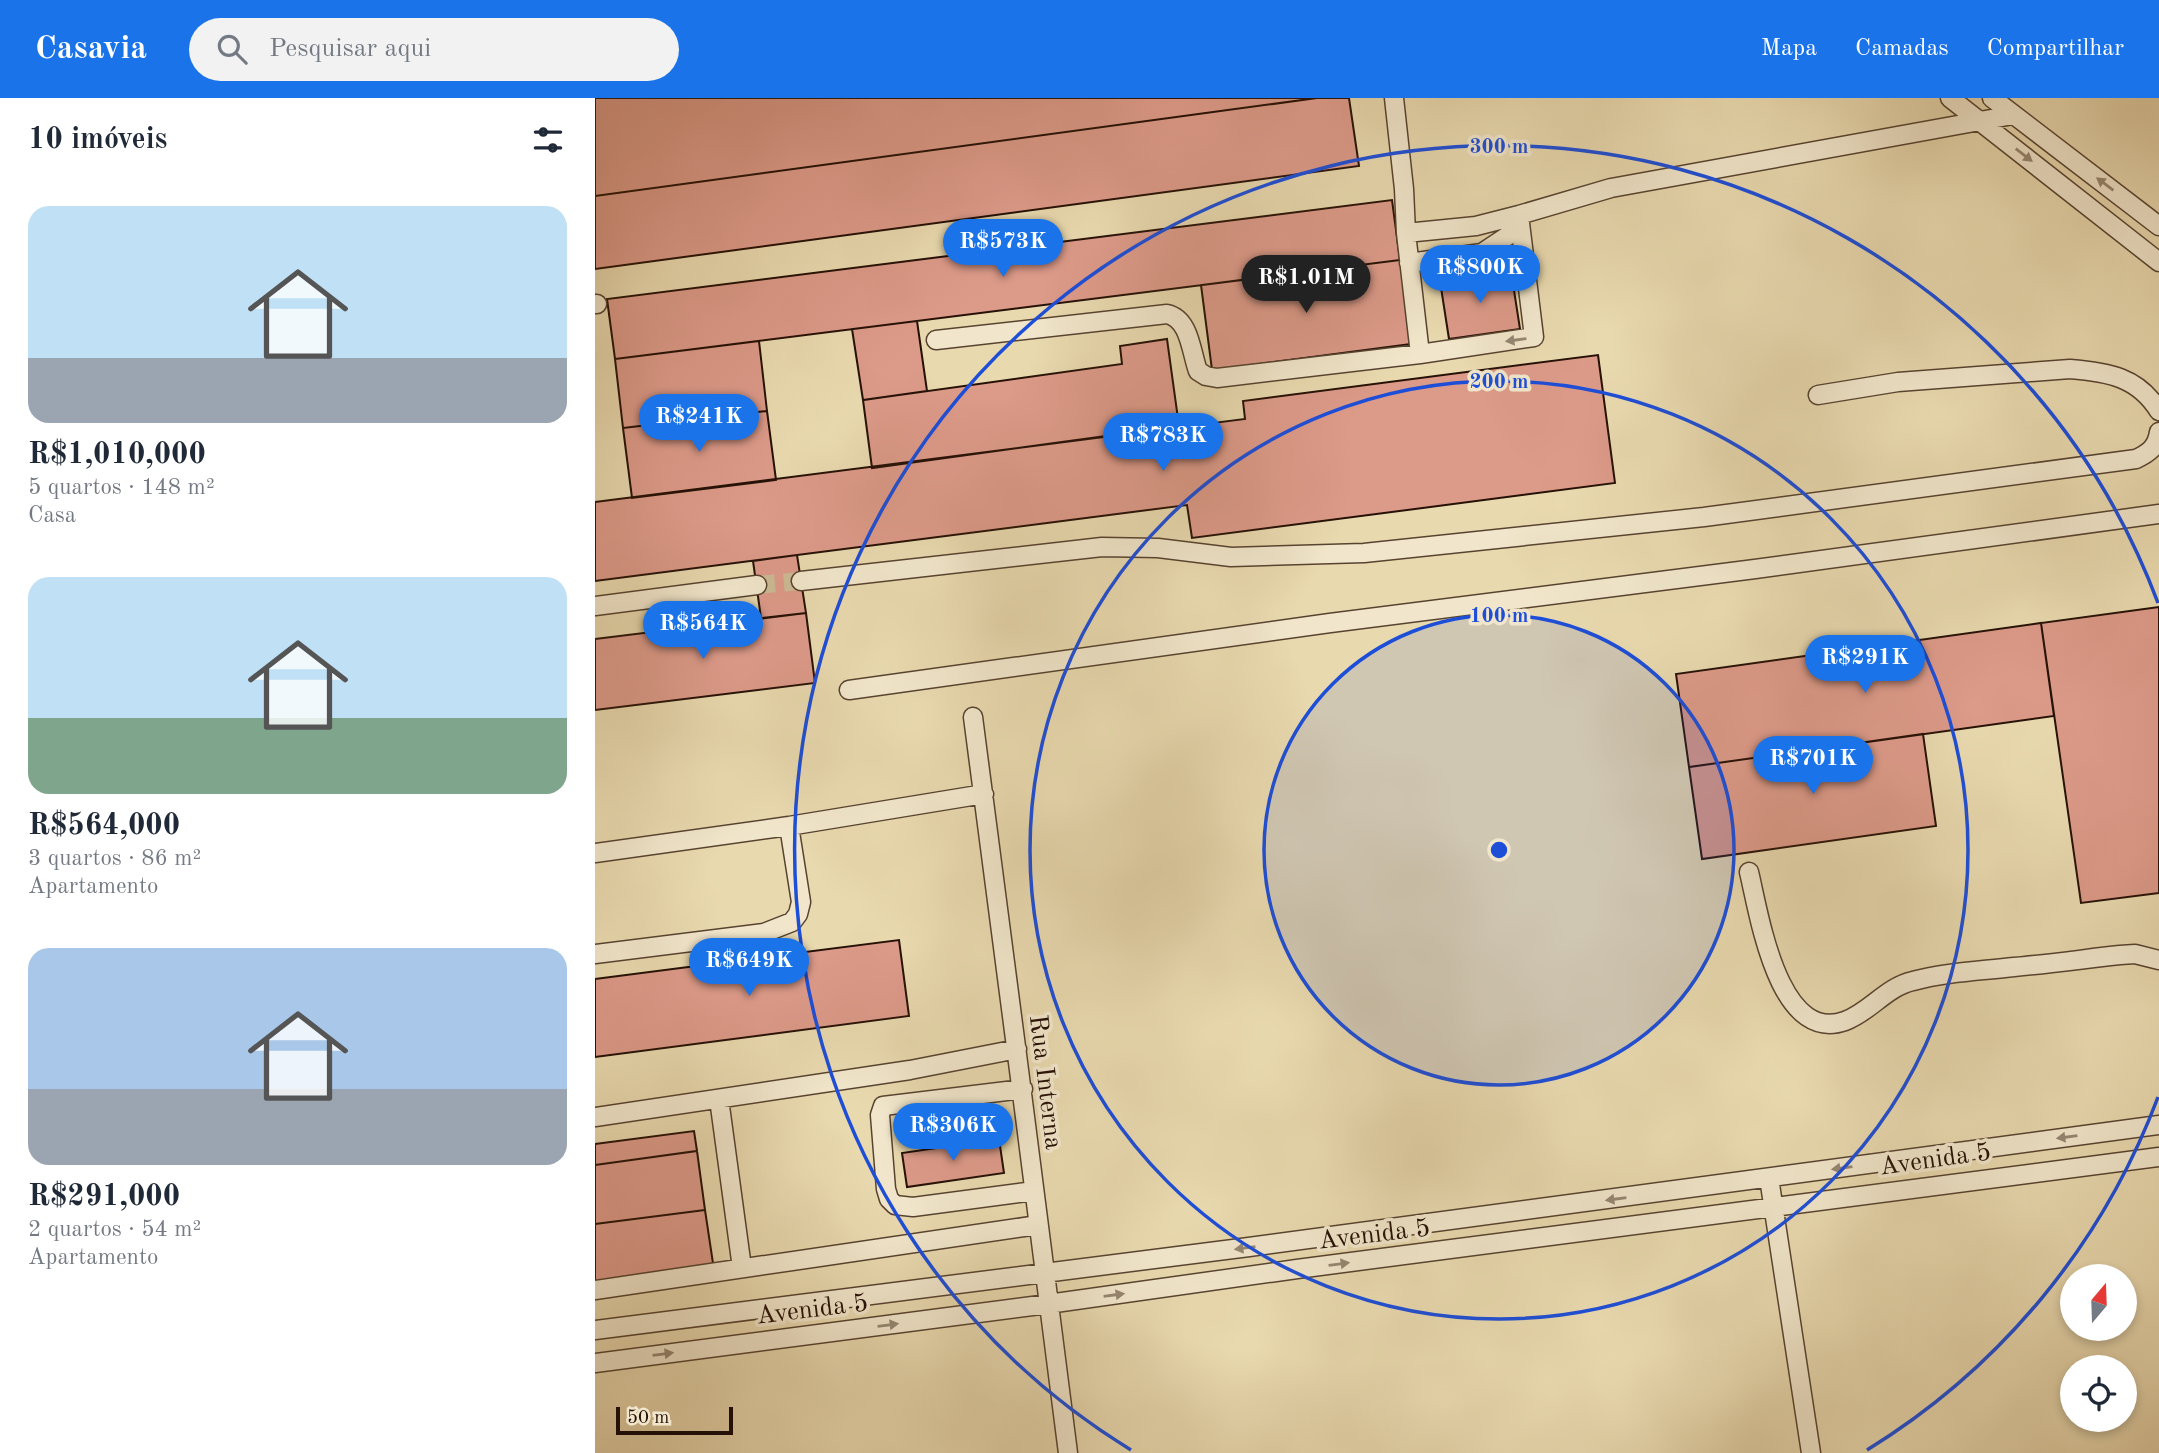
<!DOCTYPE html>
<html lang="pt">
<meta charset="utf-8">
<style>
:root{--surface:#fff;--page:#f2f2f3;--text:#1f2937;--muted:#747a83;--accent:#1a73e8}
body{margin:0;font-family:"Old Standard TT",serif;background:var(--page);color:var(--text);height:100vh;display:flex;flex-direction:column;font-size:26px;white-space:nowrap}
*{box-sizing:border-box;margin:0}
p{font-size:23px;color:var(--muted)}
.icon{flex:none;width:38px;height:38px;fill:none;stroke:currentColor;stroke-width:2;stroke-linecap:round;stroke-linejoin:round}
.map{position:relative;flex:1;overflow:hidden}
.drawer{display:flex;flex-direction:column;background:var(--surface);width:595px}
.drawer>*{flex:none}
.needle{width:46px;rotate:19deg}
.tools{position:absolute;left:1465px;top:1166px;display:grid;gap:14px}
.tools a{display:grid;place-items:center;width:77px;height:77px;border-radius:50%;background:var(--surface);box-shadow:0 4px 10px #0003;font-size:35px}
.scale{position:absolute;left:21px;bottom:18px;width:117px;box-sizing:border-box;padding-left:7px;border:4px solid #261106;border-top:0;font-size:19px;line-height:24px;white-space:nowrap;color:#261106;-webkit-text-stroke:5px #f1e6cb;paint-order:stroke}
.price{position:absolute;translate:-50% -60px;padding:0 16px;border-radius:24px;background:var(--accent);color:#fff;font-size:23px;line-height:46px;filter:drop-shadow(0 2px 4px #0008)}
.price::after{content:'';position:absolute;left:50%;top:42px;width:21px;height:16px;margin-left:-10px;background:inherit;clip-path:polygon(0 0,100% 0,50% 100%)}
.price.selected{background:#222;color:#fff}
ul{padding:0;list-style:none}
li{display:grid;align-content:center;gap:14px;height:371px;padding:0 28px}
li span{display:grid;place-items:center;height:217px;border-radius:21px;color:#555}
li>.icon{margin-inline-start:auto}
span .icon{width:126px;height:126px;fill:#fffc;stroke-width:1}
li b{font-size:30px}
h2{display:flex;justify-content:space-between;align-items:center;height:84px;padding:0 28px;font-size:30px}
header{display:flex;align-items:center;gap:42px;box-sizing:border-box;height:98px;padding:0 35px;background:var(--accent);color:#fff}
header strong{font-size:33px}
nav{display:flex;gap:38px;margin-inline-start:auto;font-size:24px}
.search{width:490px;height:63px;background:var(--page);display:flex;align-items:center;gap:18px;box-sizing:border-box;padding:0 24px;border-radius:38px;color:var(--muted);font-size:26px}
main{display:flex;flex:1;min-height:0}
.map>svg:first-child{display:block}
</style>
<header>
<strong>Casavia</strong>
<div class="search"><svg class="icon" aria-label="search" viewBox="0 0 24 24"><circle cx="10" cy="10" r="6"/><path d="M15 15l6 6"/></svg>Pesquisar aqui</div>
<nav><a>Mapa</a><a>Camadas</a><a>Compartilhar</a></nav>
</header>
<main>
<section class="drawer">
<h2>10 imóveis<svg class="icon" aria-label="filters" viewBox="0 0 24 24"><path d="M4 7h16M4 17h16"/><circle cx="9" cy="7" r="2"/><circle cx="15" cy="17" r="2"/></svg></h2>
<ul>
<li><span style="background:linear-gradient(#bfe0f5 70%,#9aa5b1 0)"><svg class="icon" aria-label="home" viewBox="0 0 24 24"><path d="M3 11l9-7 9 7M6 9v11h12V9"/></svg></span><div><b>R$1,010,000</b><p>5 quartos · 148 m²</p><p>Casa</p></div></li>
<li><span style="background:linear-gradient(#bfe0f5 65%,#7fa58c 0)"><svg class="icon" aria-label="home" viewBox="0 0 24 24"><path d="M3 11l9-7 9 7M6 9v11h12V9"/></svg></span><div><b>R$564,000</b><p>3 quartos · 86 m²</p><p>Apartamento</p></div></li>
<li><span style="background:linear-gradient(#a9c7e8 65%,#9aa5b1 0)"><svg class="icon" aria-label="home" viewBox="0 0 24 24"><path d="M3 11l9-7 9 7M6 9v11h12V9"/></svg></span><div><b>R$291,000</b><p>2 quartos · 54 m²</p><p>Apartamento</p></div></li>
</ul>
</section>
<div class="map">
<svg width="1564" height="1355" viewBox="0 0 1564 1355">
<rect width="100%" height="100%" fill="#e9d9af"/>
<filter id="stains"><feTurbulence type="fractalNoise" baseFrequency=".00286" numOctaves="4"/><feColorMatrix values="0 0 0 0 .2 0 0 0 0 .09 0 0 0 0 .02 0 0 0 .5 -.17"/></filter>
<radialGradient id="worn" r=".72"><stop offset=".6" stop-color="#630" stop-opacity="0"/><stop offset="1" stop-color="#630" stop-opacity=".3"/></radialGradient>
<path fill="#dc9a89" stroke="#261106" stroke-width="2" d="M0,0H722L0,98Z
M722,0H754L764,68L0,171V98Z
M797,102L805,162L20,261L12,201Z
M805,162L816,246L617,272L606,187Z
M916,173L925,231L854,241L845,183Z
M322,223L332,293L268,302L257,231Z
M572,241L584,328L277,370L268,302L527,266L525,248Z
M164,243L172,313L28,330L20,261Z
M1003,257L1020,385L597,440L592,407L0,483V404L650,321L648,303Z
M172,313L181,382L37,400L28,330Z
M202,457L211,515L166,520L158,463Z
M1564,509V795L1486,805L1446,525Z
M211,515L220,585L0,612V541Z
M1446,525L1459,618L1094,669L1081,576Z
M1328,636L1341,728L1107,761L1094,669Z
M304,842L314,918L0,959V881Z
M99,1033L102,1053L0,1067V1046Z
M404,1041L409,1075L312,1089L307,1055Z
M102,1053L110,1112L0,1126V1067Z
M110,1112L119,1172L0,1188V1126Z"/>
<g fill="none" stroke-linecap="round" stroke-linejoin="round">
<path stroke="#ccbb96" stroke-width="18" stroke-dasharray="18 9" stroke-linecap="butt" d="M162,487L206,483"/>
<g stroke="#574330" stroke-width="21">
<path id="minor" d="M799,0L809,91L811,135L825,256
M1355,0L1564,164
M1397,0L1564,128
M811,135L881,128L924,117L1016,90L1418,17
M814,165L887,155L914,137L924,117
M0,206H2
M341,242L572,216C595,221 596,254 603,273L611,278L622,280L825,256L939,239L924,117
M1223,297L1303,284L1475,271C1513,274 1543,279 1564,313
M206,483L507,449L563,450L636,459L769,455L1109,419L1541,361C1554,355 1562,349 1564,334
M0,508L162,487
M254,592L735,525L1160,471L1564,416
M378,619C411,864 441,1110 473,1355
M0,755L194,728L389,696
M1154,774C1164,815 1183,947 1250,923C1275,914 1291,889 1318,883C1351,874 1385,873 1419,869C1454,866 1489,861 1525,857L1540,856L1564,862
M0,856L169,835L197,824L203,816L206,804L194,728
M428,991L288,1008L285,1017L291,1091L294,1101L300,1107L318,1109L439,1093
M124,1001L147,1170
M0,1019L315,972L422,951
M1174,1080L1216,1355
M0,1192L443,1127
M0,1232L654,1149L1564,1027
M0,1265L453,1206L702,1171L1564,1059"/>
</g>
<use href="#minor" stroke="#f1e6cb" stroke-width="18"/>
</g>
<defs><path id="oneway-solid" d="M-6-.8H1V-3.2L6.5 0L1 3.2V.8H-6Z" transform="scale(1.75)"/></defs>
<g fill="#968672">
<use href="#oneway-solid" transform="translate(1429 57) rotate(38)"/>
<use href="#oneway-solid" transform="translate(1510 86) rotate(-143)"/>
<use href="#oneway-solid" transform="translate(921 242) rotate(172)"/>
<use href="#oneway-solid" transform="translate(1472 1039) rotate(172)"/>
<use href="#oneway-solid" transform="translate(1247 1070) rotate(172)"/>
<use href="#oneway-solid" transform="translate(1021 1101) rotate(172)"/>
<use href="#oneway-solid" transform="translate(650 1150) rotate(173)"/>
<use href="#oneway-solid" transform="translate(744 1166) rotate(-7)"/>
<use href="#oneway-solid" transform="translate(519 1197) rotate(-8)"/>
<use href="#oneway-solid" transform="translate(293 1227) rotate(-7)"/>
<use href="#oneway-solid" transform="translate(68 1256) rotate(-7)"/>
</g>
<circle cx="904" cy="752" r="235" fill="#1d4ed8" fill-opacity=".12"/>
<g fill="none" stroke="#1d4ed8" stroke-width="3.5">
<circle cx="904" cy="752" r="235"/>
<circle cx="904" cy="752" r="469"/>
<path d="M1563 999A704 704 0 0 1 1272 1352M536 1352A704 704 0 1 1 1563 505"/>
</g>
<g text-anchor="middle" stroke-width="7" stroke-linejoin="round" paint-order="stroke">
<g font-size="26" fill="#261106" stroke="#f1e6cb">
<text transform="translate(452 984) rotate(83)" y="9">Rua Interna</text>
<text transform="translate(1340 1060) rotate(-8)" y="9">Avenida 5</text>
<text transform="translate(779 1135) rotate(-7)" y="9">Avenida 5</text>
<text transform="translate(217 1210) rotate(-7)" y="9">Avenida 5</text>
</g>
</g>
<circle cx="904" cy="752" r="10" fill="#1d4ed8" stroke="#f1e6cb" stroke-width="3.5"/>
<g font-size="21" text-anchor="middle" font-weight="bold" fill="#1d4ed8" stroke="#f1e6cb" stroke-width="7" stroke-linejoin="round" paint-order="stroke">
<text x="904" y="55">300 m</text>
<text x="904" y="290">200 m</text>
<text x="904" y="524">100 m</text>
</g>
<rect width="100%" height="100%" filter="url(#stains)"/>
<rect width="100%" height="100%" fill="url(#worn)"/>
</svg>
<div class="tools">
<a><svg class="needle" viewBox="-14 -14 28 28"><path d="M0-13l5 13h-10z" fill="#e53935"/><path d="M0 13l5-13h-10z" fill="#747a83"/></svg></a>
<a><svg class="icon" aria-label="locate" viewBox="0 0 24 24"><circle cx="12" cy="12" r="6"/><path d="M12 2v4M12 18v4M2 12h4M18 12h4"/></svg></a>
</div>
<div class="scale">50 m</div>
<b class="price" style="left:408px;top:181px">R$573K</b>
<b class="price" style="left:885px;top:207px">R$800K</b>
<b class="price selected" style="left:711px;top:217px">R$1.01M</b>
<b class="price" style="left:104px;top:356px">R$241K</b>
<b class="price" style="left:568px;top:375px">R$783K</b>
<b class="price" style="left:108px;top:563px">R$564K</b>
<b class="price" style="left:1270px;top:597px">R$291K</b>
<b class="price" style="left:1218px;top:698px">R$701K</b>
<b class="price" style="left:154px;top:900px">R$649K</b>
<b class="price" style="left:358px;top:1065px">R$306K</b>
</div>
</main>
